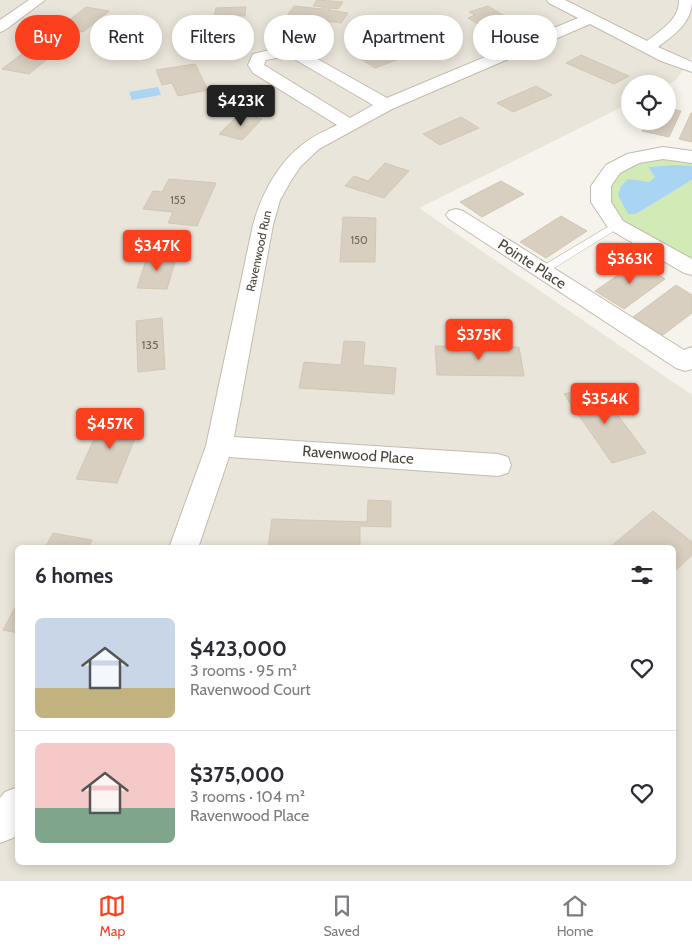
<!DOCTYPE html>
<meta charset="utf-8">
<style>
:root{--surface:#fff;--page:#f2f2f3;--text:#2b2b33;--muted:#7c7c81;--line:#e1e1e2;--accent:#fc3f1d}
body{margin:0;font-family:Cabin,sans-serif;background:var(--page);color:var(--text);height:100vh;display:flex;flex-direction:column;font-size:19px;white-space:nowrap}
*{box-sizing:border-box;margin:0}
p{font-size:16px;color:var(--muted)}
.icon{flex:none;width:28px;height:28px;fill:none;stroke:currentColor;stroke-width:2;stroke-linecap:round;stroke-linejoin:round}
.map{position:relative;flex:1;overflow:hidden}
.panel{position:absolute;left:15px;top:545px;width:661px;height:320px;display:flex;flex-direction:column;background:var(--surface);border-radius:8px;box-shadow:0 2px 12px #0003}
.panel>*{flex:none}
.top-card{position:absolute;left:15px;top:15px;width:662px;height:45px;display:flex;gap:10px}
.tools{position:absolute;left:621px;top:75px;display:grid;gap:10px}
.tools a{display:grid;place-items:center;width:55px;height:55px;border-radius:50%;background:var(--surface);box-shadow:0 2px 12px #0003;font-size:25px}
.price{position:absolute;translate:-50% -42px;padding:0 11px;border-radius:5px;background:var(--accent);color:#fff;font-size:16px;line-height:32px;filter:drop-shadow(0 1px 2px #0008)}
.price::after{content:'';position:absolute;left:50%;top:30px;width:15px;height:11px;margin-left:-8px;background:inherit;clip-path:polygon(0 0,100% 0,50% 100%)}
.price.current{background:#222;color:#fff}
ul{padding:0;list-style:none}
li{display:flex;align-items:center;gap:15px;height:125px;padding:0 20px}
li+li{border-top:1px solid var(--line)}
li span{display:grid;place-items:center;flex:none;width:140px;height:100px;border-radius:8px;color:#555}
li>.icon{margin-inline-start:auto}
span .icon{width:60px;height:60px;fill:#fffc;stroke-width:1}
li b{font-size:21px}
h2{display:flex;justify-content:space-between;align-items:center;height:60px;padding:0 20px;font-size:21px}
.chip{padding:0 18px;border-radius:22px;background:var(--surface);box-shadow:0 2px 12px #0003;font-size:18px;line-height:45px}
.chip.current{background:var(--accent);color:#fff}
.menu{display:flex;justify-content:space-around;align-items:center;height:70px;border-top:1px solid var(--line);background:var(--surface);font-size:14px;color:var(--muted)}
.menu a{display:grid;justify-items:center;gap:2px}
.menu .current{color:var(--accent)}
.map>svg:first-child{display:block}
</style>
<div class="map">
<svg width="692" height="880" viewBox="0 0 692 880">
<rect width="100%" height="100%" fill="#f6f3ec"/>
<path fill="#eae5da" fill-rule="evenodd" d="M0,0H692V57L676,80L668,84H630V103L419,208L692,395V880H0ZM18,548H674V862H18Z"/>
<path fill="#d2eab5" d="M663,158L692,161V166L648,167L655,177L649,182H637L636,214L692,180V264L622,222L608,203L609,182L616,173L639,162Z"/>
<path fill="#a9d4f2" d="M158,87L161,95L132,100L129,92Z
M676,165L692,166V180L636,214H628L618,195L621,186L628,179L649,182L655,177L648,167Z"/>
<path fill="#d8cfc1" stroke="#d3c7b4" d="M317,0L343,2L338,9L330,8L329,10L348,13L341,23L287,16L294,6L321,9L323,7L313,6Z
M488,6L515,22L488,30L468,18L475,15L469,12Z
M86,7L109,11L83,32L59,28Z
M246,7L245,16H239L238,26H227L226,32L192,33L194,24L213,23L216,8Z
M36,43L62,47L29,74L2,69Z
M401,45L415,53L375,68L361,59Z
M581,55L629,76L614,84L566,63Z
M195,64L208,90L178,96L172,83L162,85L156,70Z
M536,86L552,95L513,112L497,103Z
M668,108L681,111L669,137L642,131L647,121H668Z
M240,113L262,119L242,140L219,134Z
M691,113H692V142L679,139Z
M461,117L479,128L440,145L423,134Z
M385,163L409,171L384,198L345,186L354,176L368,181Z
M169,179L216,183L197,226L168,223L173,212L143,209L153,191L162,192Z
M501,181L524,194L482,217L460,202Z
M561,216L587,231L546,258L520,242Z
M343,217L376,218L375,262H340Z
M148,254L177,255L167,289L137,288Z
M637,262L665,279L624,309L595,291Z
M676,285L692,295V313L663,335L633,317Z
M162,318L165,369L138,372L136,321Z
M344,341L365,342L363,365L396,368L394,394L299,388L304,362L341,365Z
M435,346L519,347L524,376L437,375Z
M596,386L646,453L612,463L564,394Z
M104,417L142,421L117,483L76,479Z
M368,500L391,501V527L360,526V548H268L272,519L367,522Z
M653,511L692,542V555L674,572V548H609Z
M53,533L92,540L88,548H45Z
M18,602V633L3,630Z"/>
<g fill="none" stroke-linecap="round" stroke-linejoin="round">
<g stroke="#c2bbae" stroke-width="1">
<path id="service" d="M616,222L620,223L621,225L620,227L546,273L542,274L536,270Z"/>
</g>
<g stroke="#c2bbae" stroke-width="2">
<path id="minor" d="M29,0H45L5,30L0,32V20Z
M547,0H565L647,41C660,31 680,19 679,0H692C692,23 675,34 658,47L692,62V72L661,61L590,24L392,109L319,149L301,166L292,179L280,200L273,225L234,437L498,454L508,457L511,465L508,473L498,476L229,457L198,548H169L206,446L253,225C262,193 278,162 306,142C315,135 327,130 337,125L253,73L248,65L253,54L282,47L305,52L387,98L578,18L549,3ZM282,57L294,59L373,105L350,118L264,65L266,60Z
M663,147L692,151V163L663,159L639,163L620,173L611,186V202L623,221L692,259V275L684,273L609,229L591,202V186L606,165L627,154Z
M456,209L463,211L684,350L692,347V369L685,371L676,368L449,219L446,215L449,211Z
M18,787V833L13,838L0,843V798L5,792Z"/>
</g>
<use href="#service" fill="#fff" fill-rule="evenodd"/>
<use href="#minor" fill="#fff" fill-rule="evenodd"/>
</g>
<g text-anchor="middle" stroke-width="4" stroke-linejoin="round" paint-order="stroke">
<g font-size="11" fill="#6e675b">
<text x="178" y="204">155</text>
<text x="359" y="244">150</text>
</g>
<g font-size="12" fill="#4b4439" stroke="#fff">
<text transform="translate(259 251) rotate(-78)" y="4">Ravenwood Run</text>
</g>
<g font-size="12" fill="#6e675b">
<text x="150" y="349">135</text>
</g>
<g font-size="15" fill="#4b4439" stroke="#fff">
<text transform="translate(532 264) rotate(33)" y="5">Pointe Place</text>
<text transform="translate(358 455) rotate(4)" y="5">Ravenwood Place</text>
</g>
</g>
</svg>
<div class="tools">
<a><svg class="icon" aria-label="locate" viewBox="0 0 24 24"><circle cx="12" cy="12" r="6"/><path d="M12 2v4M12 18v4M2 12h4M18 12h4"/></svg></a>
</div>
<b class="price current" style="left:241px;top:127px">$423K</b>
<b class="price" style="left:157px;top:272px">$347K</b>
<b class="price" style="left:630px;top:285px">$363K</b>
<b class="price" style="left:479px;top:361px">$375K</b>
<b class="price" style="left:605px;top:425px">$354K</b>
<b class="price" style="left:110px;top:450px">$457K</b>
<div class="top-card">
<a class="chip current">Buy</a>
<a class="chip">Rent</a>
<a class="chip">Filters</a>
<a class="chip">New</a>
<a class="chip">Apartment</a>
<a class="chip">House</a>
</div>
<section class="panel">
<h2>6 homes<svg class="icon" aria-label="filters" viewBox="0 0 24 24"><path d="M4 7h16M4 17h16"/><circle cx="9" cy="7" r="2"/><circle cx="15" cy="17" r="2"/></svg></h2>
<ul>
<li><span style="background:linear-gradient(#c9d6e8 70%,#c2b280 0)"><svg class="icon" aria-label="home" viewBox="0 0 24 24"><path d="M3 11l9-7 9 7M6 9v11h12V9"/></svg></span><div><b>$423,000</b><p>3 rooms · 95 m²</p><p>Ravenwood Court</p></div><svg class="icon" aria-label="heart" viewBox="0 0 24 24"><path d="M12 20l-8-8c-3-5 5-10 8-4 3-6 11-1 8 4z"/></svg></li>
<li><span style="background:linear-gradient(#f6c9c9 65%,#7fa58c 0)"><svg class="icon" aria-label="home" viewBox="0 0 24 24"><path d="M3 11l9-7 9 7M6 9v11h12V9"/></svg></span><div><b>$375,000</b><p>3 rooms · 104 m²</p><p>Ravenwood Place</p></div><svg class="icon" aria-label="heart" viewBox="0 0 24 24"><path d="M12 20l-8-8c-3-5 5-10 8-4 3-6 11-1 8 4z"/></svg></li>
</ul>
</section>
</div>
<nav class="menu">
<a class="current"><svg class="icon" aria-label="map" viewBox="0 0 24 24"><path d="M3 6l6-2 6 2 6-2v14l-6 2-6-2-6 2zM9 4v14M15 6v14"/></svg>Map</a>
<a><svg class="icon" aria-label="saved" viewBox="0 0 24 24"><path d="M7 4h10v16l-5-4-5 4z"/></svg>Saved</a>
<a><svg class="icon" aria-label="home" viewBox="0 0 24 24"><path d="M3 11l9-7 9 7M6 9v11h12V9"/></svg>Home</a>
</nav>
